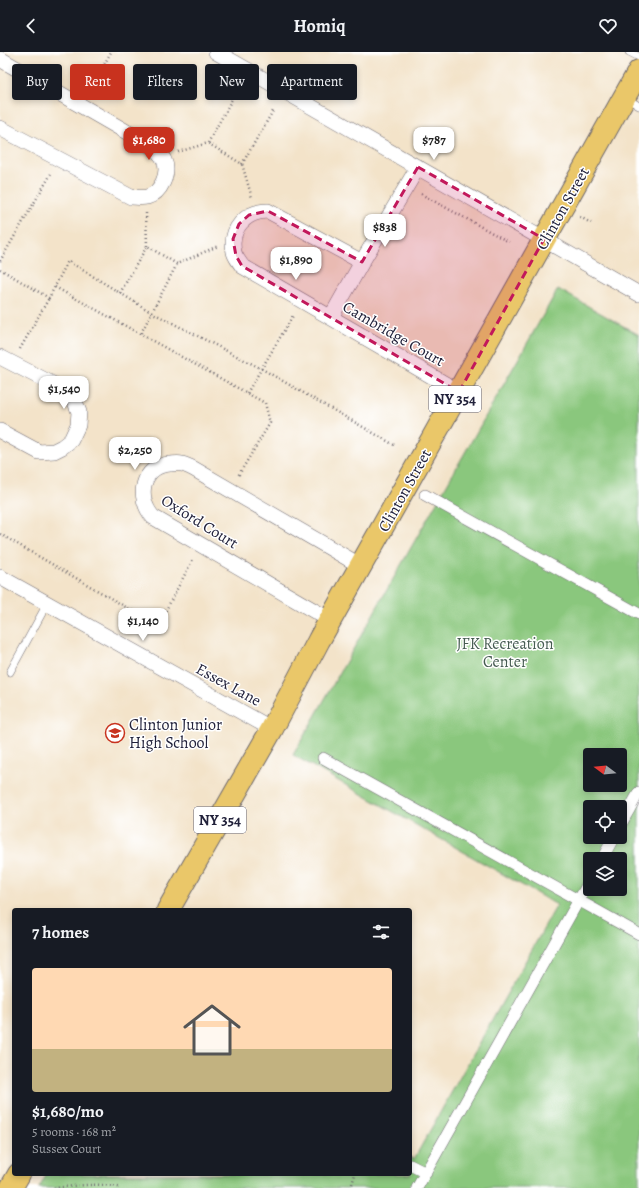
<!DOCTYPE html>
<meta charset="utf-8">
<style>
:root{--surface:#171b24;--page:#242831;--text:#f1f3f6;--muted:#9ea1a6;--line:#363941;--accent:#c8321e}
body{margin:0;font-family:Alegreya,serif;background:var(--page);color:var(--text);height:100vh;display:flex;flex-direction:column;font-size:15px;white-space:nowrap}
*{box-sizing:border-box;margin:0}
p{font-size:13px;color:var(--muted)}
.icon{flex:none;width:22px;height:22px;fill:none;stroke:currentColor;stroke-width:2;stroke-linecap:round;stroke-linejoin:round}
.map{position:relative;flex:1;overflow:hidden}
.details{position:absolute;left:12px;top:856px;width:400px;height:268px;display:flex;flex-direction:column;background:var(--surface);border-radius:4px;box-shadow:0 2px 6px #0003}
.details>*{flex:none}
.guide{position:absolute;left:12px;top:12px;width:400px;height:36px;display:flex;gap:8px}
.needle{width:26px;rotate:286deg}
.buttons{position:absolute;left:583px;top:696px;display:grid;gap:8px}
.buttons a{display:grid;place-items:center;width:44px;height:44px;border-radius:4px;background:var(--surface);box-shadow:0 2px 6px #0003;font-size:20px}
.price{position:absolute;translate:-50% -34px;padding:0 9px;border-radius:8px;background:#fff;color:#222;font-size:13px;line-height:26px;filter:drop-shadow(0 1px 2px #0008)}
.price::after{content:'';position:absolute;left:50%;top:24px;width:12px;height:9px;margin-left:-6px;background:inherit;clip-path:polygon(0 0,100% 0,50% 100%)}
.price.selected{background:var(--accent);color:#fff}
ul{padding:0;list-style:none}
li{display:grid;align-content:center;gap:8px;height:212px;padding:0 20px}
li+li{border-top:1px solid var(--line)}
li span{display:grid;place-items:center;height:124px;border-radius:4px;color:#555}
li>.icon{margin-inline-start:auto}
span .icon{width:72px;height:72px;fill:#fffc;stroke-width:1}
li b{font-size:17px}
h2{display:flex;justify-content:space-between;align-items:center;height:48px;padding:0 20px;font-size:17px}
.chip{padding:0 14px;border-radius:4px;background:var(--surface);box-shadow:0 2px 6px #0003;font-size:14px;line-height:36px}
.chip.selected{background:var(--accent);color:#fff}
header{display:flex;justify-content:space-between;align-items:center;height:52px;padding:0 20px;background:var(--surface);font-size:18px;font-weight:600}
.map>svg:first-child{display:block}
</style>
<header><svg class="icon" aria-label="back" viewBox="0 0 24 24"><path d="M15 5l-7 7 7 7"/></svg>Homiq<svg class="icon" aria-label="heart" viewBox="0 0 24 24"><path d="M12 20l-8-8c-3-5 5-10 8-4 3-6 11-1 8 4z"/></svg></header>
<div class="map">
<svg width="639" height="1136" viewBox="0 0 639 1136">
<rect width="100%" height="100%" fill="#fff"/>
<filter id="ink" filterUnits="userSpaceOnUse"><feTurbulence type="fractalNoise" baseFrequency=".025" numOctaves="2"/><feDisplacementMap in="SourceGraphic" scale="8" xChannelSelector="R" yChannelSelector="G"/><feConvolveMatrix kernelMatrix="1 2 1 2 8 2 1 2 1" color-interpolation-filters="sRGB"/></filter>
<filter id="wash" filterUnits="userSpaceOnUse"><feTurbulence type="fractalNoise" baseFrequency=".012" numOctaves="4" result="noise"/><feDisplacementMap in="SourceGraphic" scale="16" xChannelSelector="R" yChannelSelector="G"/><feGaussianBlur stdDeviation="0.9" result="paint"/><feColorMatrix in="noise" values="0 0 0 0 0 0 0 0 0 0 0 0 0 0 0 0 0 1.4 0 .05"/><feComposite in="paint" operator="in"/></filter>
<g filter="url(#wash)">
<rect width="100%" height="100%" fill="#f3e3c9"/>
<path fill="#8ac77d" stroke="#56745c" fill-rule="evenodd" d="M558,237L639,283V1136H39L47,1122H410V1105L414,1107L557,853L293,703ZM590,703H620V733H590ZM590,755H620V785H590ZM590,807H620V837H590Z"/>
</g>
<g filter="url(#ink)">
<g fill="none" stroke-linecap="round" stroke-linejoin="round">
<g stroke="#6b666d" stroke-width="8">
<path id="service" d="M629,0L639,5
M626,46L639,54
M10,620L47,552"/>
</g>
<g stroke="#6b666d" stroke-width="12">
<path id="pedestrian" d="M425,443L639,562
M323,706L639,882
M620,774L639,740
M602,807L614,785
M410,1113L426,1121
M417,1136L590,828"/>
</g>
<g stroke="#6b666d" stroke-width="16">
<path id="minor" d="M216,0L639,242
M0,7L151,94C157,98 161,102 164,108C170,121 161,141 147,145C142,146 136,145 131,145L0,76
M362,210L268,159C246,159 229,177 234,200C235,205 239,209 242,214L459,340
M331,265L362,210L418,115
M0,305L72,342L79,360L78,373L71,388L62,395L54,399L39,400L0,379
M0,525L272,677
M330,568L153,465C136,446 141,414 170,412C173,412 178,411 182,412C186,413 190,415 194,417L361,514"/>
</g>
<g stroke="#6b666d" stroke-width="24">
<path id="primary" d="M168,858L272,677L319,588L639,19
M11,1136L19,1122"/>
</g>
<path stroke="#6b666d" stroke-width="2.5" stroke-dasharray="1 3" stroke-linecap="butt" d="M89,40L111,0
M208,91L237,38
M178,100L208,91L211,93L242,112L252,146
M242,112L273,59
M421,142L509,190
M146,161L147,194
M580,165L591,171
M0,209L51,122
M0,217L49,246L68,209L151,260L262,317L396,394
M55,235L265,351L270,371L238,424
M120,241L147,194L177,212
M141,281L177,212L218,194
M20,297L49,246
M247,341L294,262
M0,482L150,569L166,558L193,507
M54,1136C72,1134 104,1130 121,1136
M351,1136L355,1122"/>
<use href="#service" stroke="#fff" stroke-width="7"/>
<use href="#pedestrian" stroke="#fff" stroke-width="11"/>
<use href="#minor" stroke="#fff" stroke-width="15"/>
<use href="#primary" stroke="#eac769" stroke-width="22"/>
</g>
</g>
<path fill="#c2185b" fill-opacity="0.2" stroke="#c2185b" stroke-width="3" stroke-dasharray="8 5" stroke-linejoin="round" d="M418,115L544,187L459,340L242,214L236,204L233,187L239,172L249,163L268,159L362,210Z"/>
<defs>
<g id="school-ring" transform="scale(1)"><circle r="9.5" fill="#fff" stroke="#c8321e" stroke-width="1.5"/><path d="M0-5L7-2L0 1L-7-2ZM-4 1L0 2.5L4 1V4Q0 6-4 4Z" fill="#c8321e"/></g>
</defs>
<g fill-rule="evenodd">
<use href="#school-ring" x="115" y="681"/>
</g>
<g text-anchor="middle" stroke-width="3" stroke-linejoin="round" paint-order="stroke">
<g fill="#fff" stroke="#646476" stroke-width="1">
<rect x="429" y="334" width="52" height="26" rx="3"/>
<rect x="194" y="755" width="52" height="26" rx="3"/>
</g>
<g font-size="15" font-weight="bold" fill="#22223b">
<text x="455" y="352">NY 354</text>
<text x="220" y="773">NY 354</text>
</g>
<g font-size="16" fill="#22223b" stroke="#fff">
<text transform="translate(562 156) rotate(-61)" y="6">Clinton Street</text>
<text transform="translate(394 281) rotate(30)" y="6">Cambridge Court</text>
<text transform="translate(404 438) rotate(-61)" y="6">Clinton Street</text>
<text transform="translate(200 469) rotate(32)" y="6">Oxford Court</text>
<text transform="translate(229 632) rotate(29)" y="6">Essex Lane</text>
</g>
<g font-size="16" fill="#465c52" stroke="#fff">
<text x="505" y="597">JFK Recreation<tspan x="505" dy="18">Center</tspan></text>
</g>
<g font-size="16" fill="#22223b" stroke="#fff" text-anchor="start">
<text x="129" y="678">Clinton Junior<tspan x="129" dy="18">High School</tspan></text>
</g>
</g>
</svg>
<div class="buttons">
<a><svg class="needle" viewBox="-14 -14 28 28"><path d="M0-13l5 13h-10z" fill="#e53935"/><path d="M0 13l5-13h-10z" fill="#9ea1a6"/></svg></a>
<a><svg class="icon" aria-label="locate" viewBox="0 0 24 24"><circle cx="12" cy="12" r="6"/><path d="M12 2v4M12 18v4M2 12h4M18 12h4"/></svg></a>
<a><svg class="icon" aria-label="layers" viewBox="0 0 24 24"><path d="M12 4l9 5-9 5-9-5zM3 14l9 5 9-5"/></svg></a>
</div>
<b class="price selected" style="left:149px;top:109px">$1,680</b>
<b class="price" style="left:434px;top:109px">$787</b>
<b class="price" style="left:385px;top:196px">$838</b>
<b class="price" style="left:296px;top:229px">$1,890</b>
<b class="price" style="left:64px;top:358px">$1,540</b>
<b class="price" style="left:135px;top:419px">$2,250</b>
<b class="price" style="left:143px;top:590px">$1,140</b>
<div class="guide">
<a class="chip">Buy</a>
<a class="chip selected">Rent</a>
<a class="chip">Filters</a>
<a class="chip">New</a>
<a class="chip">Apartment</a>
</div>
<section class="details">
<h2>7 homes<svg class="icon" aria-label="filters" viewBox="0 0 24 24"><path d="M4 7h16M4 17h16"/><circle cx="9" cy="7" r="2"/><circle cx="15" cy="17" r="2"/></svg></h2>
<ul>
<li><span style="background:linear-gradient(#ffd9b3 65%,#c2b280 0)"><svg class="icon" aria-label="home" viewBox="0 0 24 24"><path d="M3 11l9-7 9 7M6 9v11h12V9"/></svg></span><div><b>$1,680/mo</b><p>5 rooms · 168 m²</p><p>Sussex Court</p></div></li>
</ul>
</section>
</div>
